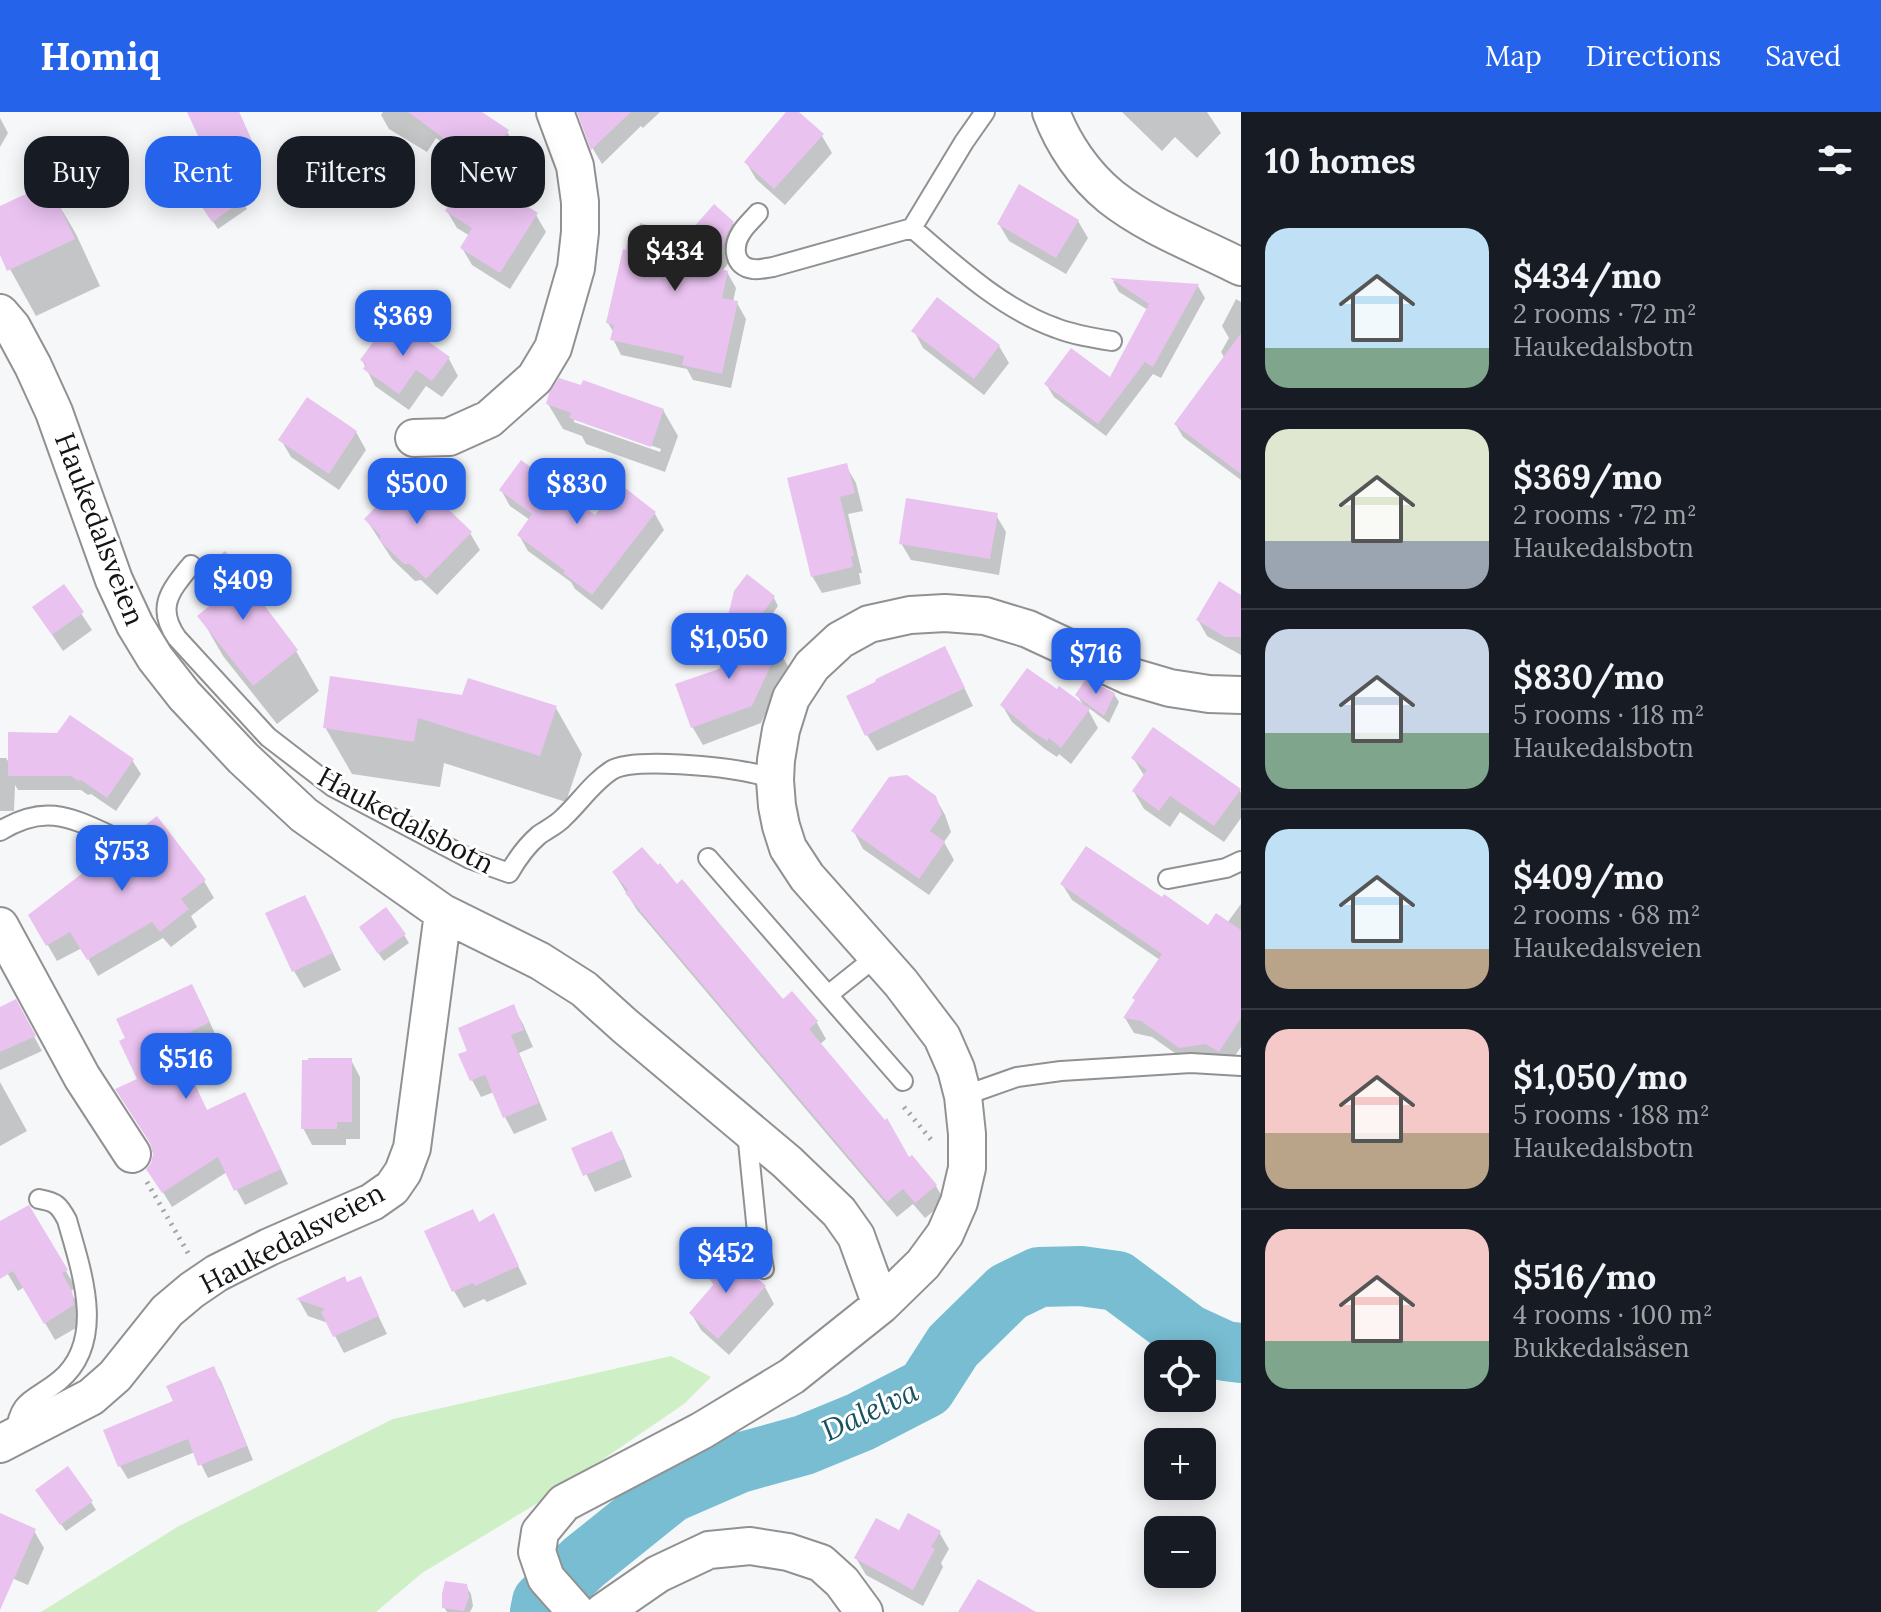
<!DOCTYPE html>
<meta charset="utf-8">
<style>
:root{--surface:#171b24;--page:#242831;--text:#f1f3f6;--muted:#9ea1a6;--line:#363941;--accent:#2563eb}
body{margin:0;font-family:Lora,serif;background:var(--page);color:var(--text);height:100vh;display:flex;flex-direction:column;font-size:30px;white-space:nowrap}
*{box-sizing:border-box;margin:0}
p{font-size:26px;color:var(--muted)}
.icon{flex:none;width:44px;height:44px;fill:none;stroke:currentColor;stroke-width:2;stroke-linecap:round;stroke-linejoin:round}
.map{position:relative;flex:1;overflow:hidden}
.drawer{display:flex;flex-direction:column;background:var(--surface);width:640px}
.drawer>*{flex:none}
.top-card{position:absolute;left:24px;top:24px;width:760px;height:72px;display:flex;gap:16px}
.fabs{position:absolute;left:1144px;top:1228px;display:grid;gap:16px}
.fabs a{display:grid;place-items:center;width:72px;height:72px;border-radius:16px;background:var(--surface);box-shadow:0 4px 20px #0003;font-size:40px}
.price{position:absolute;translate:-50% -68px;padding:0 18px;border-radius:16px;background:var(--accent);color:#fff;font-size:26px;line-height:52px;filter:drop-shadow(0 2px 4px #0008)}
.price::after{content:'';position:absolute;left:50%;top:48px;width:24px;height:18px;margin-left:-12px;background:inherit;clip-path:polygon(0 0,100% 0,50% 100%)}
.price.on{background:#222;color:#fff}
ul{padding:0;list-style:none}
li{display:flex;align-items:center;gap:24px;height:200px;padding:0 24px}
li+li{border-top:2px solid var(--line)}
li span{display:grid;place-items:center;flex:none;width:224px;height:160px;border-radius:24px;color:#555}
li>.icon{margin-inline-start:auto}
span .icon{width:96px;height:96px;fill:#fffc;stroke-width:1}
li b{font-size:34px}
h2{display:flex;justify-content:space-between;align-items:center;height:96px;padding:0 24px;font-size:34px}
.chip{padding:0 28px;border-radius:24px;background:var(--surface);box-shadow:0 4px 20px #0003;font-size:28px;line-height:72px}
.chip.on{background:var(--accent);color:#fff}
header{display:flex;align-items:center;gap:48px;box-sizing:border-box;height:112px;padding:0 40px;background:var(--accent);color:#fff}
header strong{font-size:38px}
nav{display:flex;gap:44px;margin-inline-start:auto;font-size:28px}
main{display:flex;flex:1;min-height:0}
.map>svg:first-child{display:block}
</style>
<header>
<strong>Homiq</strong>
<nav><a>Map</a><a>Directions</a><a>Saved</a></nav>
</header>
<main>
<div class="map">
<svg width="1241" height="1500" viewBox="0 0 1241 1500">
<rect width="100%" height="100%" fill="#f6f7f8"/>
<path fill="#cfefc6" d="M671,1244L711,1265L684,1292L546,1386L422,1461L376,1500H41L179,1414L393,1307Z"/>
<path fill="#78bdd2" d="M926,1276L908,1288L863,1338L826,1350L804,1333L863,1280Z"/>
<path fill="#0003" fill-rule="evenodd" d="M189,0H239L260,47L247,53L249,58L228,68L247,97L218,117L200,90L221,65Z
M383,0H478L507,20L515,33L491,67L436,26L427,40L389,17L381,3Z
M580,0H660L643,16L641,14L602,52L593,37Z
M789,0H796L822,24L832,41L785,93L756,67L746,50Z
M1122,0H1207L1221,21L1197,46L1175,25L1162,39Z
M0,6L8,21L0,35Z
M49,76L76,122L100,174L36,204L0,139V96Z
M447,99L536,103L546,120L510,177L472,153L462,136L470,124L457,116Z
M1078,109L1088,126L1066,162L1009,129L999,112Z
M733,111L742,126L732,147L722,159L727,160L736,176L733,190L737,191L746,207L731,276L693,268L687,257L621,243L613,227L614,221L608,211L687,126Z
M1113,169L1198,174L1205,186L1161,266L1153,262L1106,324L1054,285L1046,272L1110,268L1148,198L1119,180Z
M1236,187L1241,190V368L1183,325L1176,313L1224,245L1221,240L1229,226L1222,214Z
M914,219L999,234L1009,251L984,283L923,236Z
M449,247L458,264L442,285L426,274L409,298L375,274L362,248Z
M548,292L663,298L678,324L665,360L586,332L582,324L563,317ZM574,306L661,337L660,340L574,310Z
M356,320L366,338L339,378L291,345L281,328Z
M846,354L856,371L863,399L848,402L862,461H859L861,472L822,481L812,464Z
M620,375L655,402L664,418L602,498L575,477L571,470L528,439L519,423L530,408L510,394L501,378L596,406Z
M996,403L1006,420L999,463L911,448L901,431Z
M366,407L470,421L480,438L437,483L421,468L415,469L392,447Z
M201,463H242L255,485L296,539L319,579L277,612L223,544L200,504L217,491Z
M748,465L774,486L778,494L755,526L778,537L788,554L761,611L703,633L693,616L677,574L720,559L740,516L735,512L730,504Z
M63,474L92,518L63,539L34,496Z
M1241,485V543L1207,524L1198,508Z
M954,554L973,594L877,639L867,623Z
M332,566L556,596L582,642L566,690L444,651L440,675L352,662L325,615Z
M1114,582L1119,590L1109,611L1086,594L1098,616L1071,652L1059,642L1057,645L1045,637L1012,610L1002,593L1085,596L1077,583Z
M0,646H6L10,652L132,648L141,662L116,699L91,682L88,683L81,678H18L15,673L14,699H0Z
M1133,646L1239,678L1241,681V706L1224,730L1180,700L1170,715L1144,697L1134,680L1145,665Z
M935,685L945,703L951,720L944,730L954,748L929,783L863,737L854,720Z
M614,761L782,890L792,882L817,911L826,927L819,933L909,1048L936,1074L945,1090L925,1106L913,1092L897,1105L637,798Z
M204,769L214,786L191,804L197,815L171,835L163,826L98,864L82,836L57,849L31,804Z
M1062,772L1208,816L1227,811L1241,792V935L1228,954L1189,951L1152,925L1134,921L1125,906L1160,848L1072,788Z
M314,802L341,858L304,876L294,859Z
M404,823L409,831L384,849L366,824Z
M200,889L217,926L181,943L207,1000L253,998L288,1072L245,1093L227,1060L172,1095L158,1072L155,1042L139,968Z
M15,890L42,939L0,958V897Z
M513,895L523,912L533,935L519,941L547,1008L514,1022L505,1005L494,980L481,985L472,968L470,940Z
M351,948L360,965V1027H346V1033H312L303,1016Z
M0,970L27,1019L0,1034Z
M611,1022L621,1038L632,1065L595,1080L574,1037Z
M28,1095L76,1176L70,1179L81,1198L83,1212L55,1228L24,1175L18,1179L0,1149V1111Z
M493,1103L527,1172L487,1190L484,1187L464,1196L454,1179L479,1112Z
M707,1162L765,1175L774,1192L729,1243L701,1218L691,1201L715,1175Z
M360,1166L387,1222L344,1241L328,1211L308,1204L299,1188Z
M213,1256L221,1269L253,1348L208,1366L195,1340L128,1367L120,1354L175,1290Z
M42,1387L91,1390L96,1398L66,1419Z
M0,1404L34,1419L44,1436L28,1473L0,1461Z
M900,1420H939L949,1437L941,1451L943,1455L923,1494L866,1463L856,1446Z
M466,1474L471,1482L473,1494L470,1500H447L444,1495Z"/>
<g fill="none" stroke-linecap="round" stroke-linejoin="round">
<path stroke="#78bdd2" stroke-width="60" d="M540,1500L542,1490L584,1450L670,1381L739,1351L804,1333L860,1310L926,1276L953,1234L1008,1180L1039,1165L1081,1164L1117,1169L1188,1222L1225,1239L1241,1241"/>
</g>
<path fill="#e9c2f0" d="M187,0H239L252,29L239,35L241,40L212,54Z
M408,0H482L509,18L483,55Z
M577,0H631L591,38Z
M786,0H799L824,22L774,77L744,50Z
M470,58L538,101L500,161L460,136L472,116L445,99Z
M225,60L244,88L212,110L193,82Z
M1019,72L1079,108L1056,146L997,112Z
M45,73V75L50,73L75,127L7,159L0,143V94Z
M714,92L734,110L727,121L724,131L705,153L728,159L722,186L738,189L722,262L682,253L684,244L610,228L614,213L606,211L623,137L626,138L630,118L638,120L640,111L686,124Z
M1110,166L1199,172L1153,255L1145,250L1098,312L1044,272L1071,236L1110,265L1149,192Z
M937,185L1000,233L974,267L911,219Z
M398,208L450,245L432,269L416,258L399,282L363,257L366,252L360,248L376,226L382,229Z
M1241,221V362L1174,312Z
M559,266L581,273L583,268L664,297L651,335L569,306L571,301L546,292L549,281Z
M307,285L357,319L329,362L278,328Z
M521,348L595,403L620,372L656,400L592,483L563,461L565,459L517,423L532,402L499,378Z
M847,351L855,381L840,385L854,444H851L853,455L811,465L787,366Z
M410,360L472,420L426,467L410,452H404L380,429V423L364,407Z
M906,386L998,401L990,447L899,432Z
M225,439L244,462L242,464L298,538L253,574L197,504L218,487L198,463Z
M747,462L775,484L750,519L728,504L734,479Z
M1219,469L1241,483V525H1225L1196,508Z
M64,472L84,500L52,523L32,495Z
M738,516L779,535L752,594L691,616L675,572L719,557Z
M945,534L965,576L865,624L846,584L875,570L876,567Z
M1027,556L1057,577L1059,574L1090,597L1061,636L1049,626L1047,629L1033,620L1000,593Z
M330,564L462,583L468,566L557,594L540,644L418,606L414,630L323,616Z
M1086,567L1115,581L1104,604L1075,583Z
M70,603L134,647L107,686L81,668L78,669L71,664H8V620L57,621Z
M1153,615L1241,677L1214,714L1170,684L1159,699L1132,679L1147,658L1131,646Z
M907,663L936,684L942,702L930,719L945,730L919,767L851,719L889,665Z
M157,704L206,768L181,787L189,797L160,820L152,810L87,848L70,820L46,834L28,803Z
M1086,734L1162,785L1164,782L1208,813L1216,801L1241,818V906L1219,940L1206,932L1179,936L1141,909L1123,906L1135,888L1132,886L1162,842L1060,772Z
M642,735L658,753L660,751L677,772L682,767L783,887L792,879L818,909L809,917L885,1008L887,1006L909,1045L912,1043L937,1073L915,1091L903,1077L887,1090L625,781L628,778L612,760Z
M305,783L333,841L292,860L265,801Z
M386,795L406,822L378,842L359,815Z
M192,872L210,910L174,928L207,998L245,980L281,1057L234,1079L218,1045L162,1081L146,1057L151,1051L153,1042L150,1031L115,977L137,967L119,929L125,926L116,907Z
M16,887L36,924L0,940V895Z
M514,892L524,918L511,923L539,991L503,1006L485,963L470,969L458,942L467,939L458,916Z
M308,946H352V1010H337V1017H301L302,948H308Z
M612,1019L624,1047L583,1064L571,1036Z
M29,1093L68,1158L62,1161L72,1179L74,1193L44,1212L13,1159L0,1167V1109Z
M473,1097L479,1110L494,1101L519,1154L475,1174L473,1171L452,1180L424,1119Z
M725,1140L731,1145L733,1144L766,1174L718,1227L689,1201L714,1172L705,1162Z
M345,1164L347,1170L361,1164L379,1204L333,1225L321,1200L325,1197L296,1187Z
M214,1254L247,1334L198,1354L188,1327L118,1355L103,1318L173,1289L166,1274Z
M68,1354L93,1389L60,1413L35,1378Z
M0,1401L36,1417L0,1498Z
M908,1401L941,1419L931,1435L935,1437L913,1478L854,1446L876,1406L899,1418Z
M978,1467L1036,1500H958Z
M445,1469L467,1472L469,1485L464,1499L442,1496V1482Z"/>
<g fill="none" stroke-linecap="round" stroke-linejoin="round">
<g stroke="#919192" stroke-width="22">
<path id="service" d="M758,101C753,107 745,114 741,121C732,135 734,155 753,157C759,158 766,156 773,155L912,116L964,30L985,0
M912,116C955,153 1002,197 1056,216C1074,223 1093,226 1112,229
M191,453C171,478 155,495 177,526L268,625L333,675L470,747L509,761C517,747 526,734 539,723C547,717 557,713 564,705C580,690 593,670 612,658C634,645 725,655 752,661C760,662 767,666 775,668
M0,719C42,693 67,703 109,723
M708,746L903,969
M1168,767L1226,756L1241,749
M828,883L877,844
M963,984L1017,965L1061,959L1191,951L1241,954
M747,1020L757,1120L764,1157
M15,1323C19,1285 35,1289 60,1268C107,1228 81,1158 67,1108C59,1093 56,1090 39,1087"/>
</g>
<g stroke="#919192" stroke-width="40">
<path id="minor" d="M1051,0C1063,32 1084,63 1111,85C1149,115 1198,133 1241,155
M0,201L12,215L33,254L54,300L114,468L135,513L155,546L184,583L243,646L304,703L443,801L540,849L584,877L625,914L787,1050L839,1100L856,1124L881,1193
M414,326L449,325L489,307L535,266L553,236L576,156L580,120V90L575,54L555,0
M0,814L82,965L132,1042
M0,1332L91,1285L115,1264L167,1199L192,1178L217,1161L269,1135L372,1090L392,1076L403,1060L412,1036L443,801
M576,1500L546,1466L537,1440L540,1420L564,1391L701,1319L792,1264L881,1193L923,1152L945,1122L959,1090L967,1056V1022L963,984L956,957L942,925L901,871L807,765L788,736L781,714L777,694L775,668L776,648L781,618L791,586L812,554L840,528L869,512L910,503L945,501L985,504L1028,517L1129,564L1170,576L1209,582L1241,583
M603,1500L658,1462L709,1438L750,1434L788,1440L821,1451L842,1470L864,1500"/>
</g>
<path stroke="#a2a3a3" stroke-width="5" stroke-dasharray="2 6" stroke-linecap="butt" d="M904,995L933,1030
M147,1070L188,1141"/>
<use href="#service" stroke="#fff" stroke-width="18"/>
<use href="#minor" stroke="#fff" stroke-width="36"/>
</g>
<g text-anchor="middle" stroke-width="6" stroke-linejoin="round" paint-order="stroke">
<g font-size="28" fill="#141414" stroke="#fff">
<text transform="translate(100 417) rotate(69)" y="10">Haukedalsveien</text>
<text transform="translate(406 708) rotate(28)" y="10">Haukedalsbotn</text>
<text transform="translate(292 1126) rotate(-28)" y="10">Haukedalsveien</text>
</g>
<g font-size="30" font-style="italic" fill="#185261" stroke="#fff">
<text transform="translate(870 1299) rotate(-25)" y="10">Dalelva</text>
</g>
</g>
</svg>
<div class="fabs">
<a><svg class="icon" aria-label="locate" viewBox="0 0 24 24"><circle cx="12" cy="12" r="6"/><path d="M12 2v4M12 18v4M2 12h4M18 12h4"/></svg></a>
<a>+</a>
<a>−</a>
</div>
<b class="price on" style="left:675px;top:181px">$434</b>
<b class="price" style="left:403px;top:246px">$369</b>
<b class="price" style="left:417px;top:414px">$500</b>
<b class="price" style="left:577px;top:414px">$830</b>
<b class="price" style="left:243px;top:510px">$409</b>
<b class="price" style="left:729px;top:569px">$1,050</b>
<b class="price" style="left:1096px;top:584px">$716</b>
<b class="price" style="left:122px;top:781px">$753</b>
<b class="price" style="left:186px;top:989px">$516</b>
<b class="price" style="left:726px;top:1183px">$452</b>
<div class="top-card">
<a class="chip">Buy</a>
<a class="chip on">Rent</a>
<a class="chip">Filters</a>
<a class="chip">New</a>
</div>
</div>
<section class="drawer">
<h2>10 homes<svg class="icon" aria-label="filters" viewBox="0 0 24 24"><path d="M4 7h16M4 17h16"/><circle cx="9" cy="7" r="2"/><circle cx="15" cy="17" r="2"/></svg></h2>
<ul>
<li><span style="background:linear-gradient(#bfe0f5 75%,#7fa58c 0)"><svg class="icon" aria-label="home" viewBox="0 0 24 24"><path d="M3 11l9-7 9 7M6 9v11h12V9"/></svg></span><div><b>$434/mo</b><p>2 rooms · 72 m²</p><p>Haukedalsbotn</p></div></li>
<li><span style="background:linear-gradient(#dfe7d0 70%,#9aa5b1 0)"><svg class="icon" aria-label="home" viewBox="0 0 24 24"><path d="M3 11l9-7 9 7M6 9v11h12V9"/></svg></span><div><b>$369/mo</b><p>2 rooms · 72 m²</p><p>Haukedalsbotn</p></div></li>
<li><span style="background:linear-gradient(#c9d6e8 65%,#7fa58c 0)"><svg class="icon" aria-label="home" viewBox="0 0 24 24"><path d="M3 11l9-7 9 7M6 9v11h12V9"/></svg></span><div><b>$830/mo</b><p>5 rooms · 118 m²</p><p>Haukedalsbotn</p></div></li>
<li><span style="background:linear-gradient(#bfe0f5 75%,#b9a48a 0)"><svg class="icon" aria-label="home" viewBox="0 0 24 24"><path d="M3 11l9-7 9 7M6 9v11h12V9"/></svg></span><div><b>$409/mo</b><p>2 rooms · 68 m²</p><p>Haukedalsveien</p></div></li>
<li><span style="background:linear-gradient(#f6c9c9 65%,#b9a48a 0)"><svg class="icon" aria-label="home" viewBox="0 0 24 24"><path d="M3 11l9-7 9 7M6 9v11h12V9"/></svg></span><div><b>$1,050/mo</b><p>5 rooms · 188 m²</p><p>Haukedalsbotn</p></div></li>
<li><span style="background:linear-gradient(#f6c9c9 70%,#7fa58c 0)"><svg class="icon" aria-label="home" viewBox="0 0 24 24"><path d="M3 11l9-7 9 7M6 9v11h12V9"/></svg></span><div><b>$516/mo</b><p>4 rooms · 100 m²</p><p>Bukkedalsåsen</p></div></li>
</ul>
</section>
</main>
